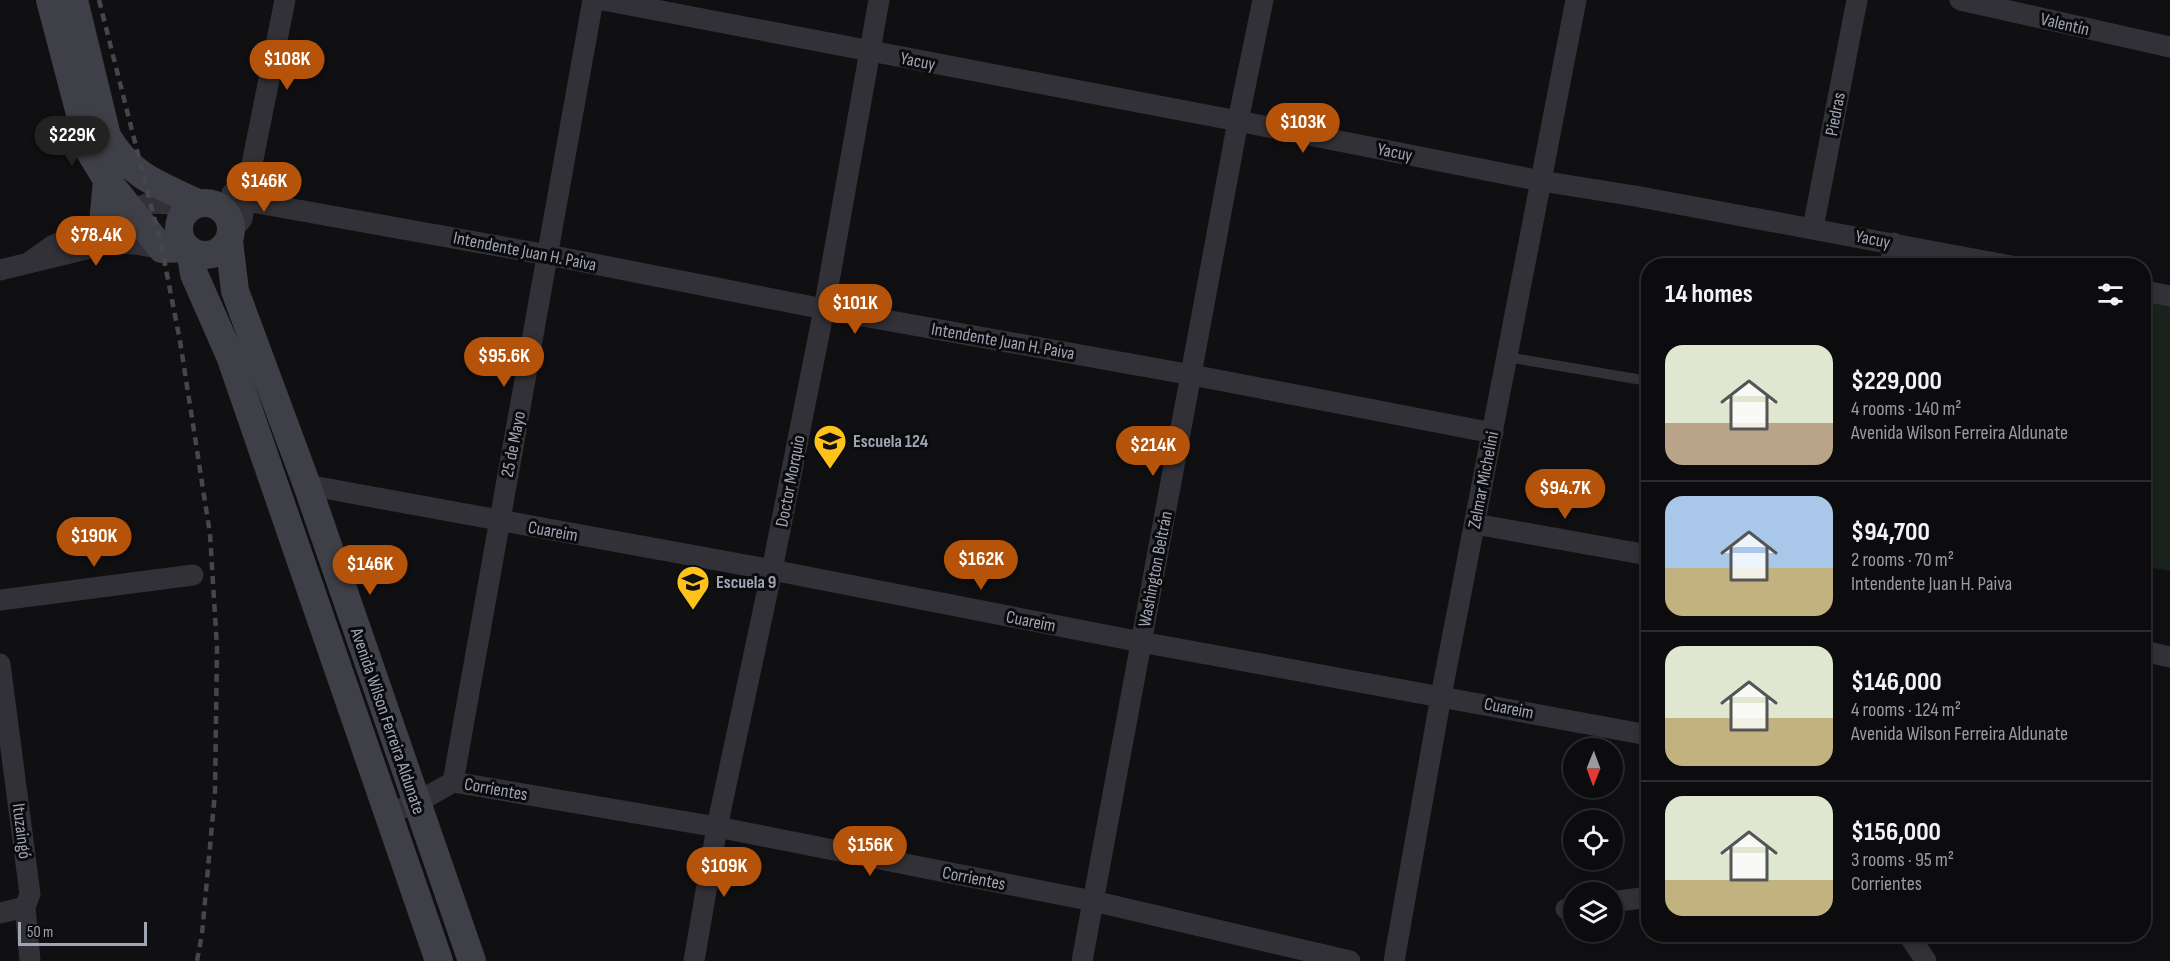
<!DOCTYPE html>
<meta charset="utf-8">
<style>
:root{--surface:#0c0c0e;--page:#1a1a1c;--text:#f1f3f6;--muted:#9a9b9e;--line:#2c2c2e;--accent:#b45309}
body{margin:0;font-family:"Sofia Sans Condensed",sans-serif;background:var(--page);color:var(--text);height:100vh;display:flex;flex-direction:column;font-size:22px;white-space:nowrap}
*{box-sizing:border-box;margin:0}
p{font-size:20px;color:var(--muted)}
.icon{flex:none;width:33px;height:33px;fill:none;stroke:currentColor;stroke-width:2;stroke-linecap:round;stroke-linejoin:round}
.map{position:relative;flex:1;overflow:hidden}
.drawer{position:absolute;left:1641px;top:258px;width:510px;height:684px;display:flex;flex-direction:column;background:var(--surface);border-radius:24px;box-shadow:0 3px 9px #0003,0 0 0 2px var(--line)}
.drawer>*{flex:none}
.needle{width:39px;rotate:181deg}
.tools{position:absolute;left:1563px;top:738px;display:grid;gap:12px}
.tools a{display:grid;place-items:center;width:60px;height:60px;border-radius:50%;background:var(--surface);box-shadow:0 3px 9px #0003,0 0 0 2px var(--line);font-size:30px}
.scale{position:absolute;left:18px;bottom:15px;width:129px;box-sizing:border-box;padding-left:6px;border:3px solid #a0a5b4;border-top:0;font-size:16px;line-height:21px;white-space:nowrap;color:#a0a5b4;-webkit-text-stroke:4px #0b0b0d;paint-order:stroke}
.price{position:absolute;translate:-50% -51px;padding:0 14px;border-radius:21px;background:var(--accent);color:#fff;font-size:20px;line-height:39px;filter:drop-shadow(0 2px 3px #0008)}
.price::after{content:'';position:absolute;left:50%;top:36px;width:18px;height:14px;margin-left:-9px;background:inherit;clip-path:polygon(0 0,100% 0,50% 100%)}
.price.selected{background:#222;color:#fff}
ul{padding:0;list-style:none}
li{display:flex;align-items:center;gap:18px;height:150px;padding:0 24px}
li+li{border-top:2px solid var(--line)}
li span{display:grid;place-items:center;flex:none;width:168px;height:120px;border-radius:18px;color:#555}
li>.icon{margin-inline-start:auto}
span .icon{width:72px;height:72px;fill:#fffc;stroke-width:1}
li b{font-size:26px}
h2{display:flex;justify-content:space-between;align-items:center;height:72px;padding:0 24px;font-size:26px}
.map>svg:first-child{display:block}
</style>
<div class="map">
<svg width="2170" height="961" viewBox="0 0 2170 961">
<rect width="100%" height="100%" fill="#101012"/>
<path fill="#1a221c" d="M2144,299L2170,304V571L2144,566Z"/>
<g fill="none" stroke-linecap="round" stroke-linejoin="round">
<path stroke="#313137" stroke-width="10" d="M1507,357L1648,381"/>
<path stroke="#313137" stroke-width="21" d="M603,0L1238,121L1541,181L1635,196L2011,266
M1960,0L2170,47
M232,193L247,201L548,255L824,309L1192,375L1493,433
M1813,228L1857,0
M232,230L242,219L250,174L285,0
M31,261L52,246L103,224L130,210L150,203L194,205
M1890,266L1894,243
M0,270L111,243L136,244L162,249
M2144,291L2170,296
M307,485L772,570L1141,642L1648,735
M1475,524L1648,555
M0,600L193,575
M2144,651L2170,657
M0,664L30,894L25,907L30,961
M453,782L593,0
M390,813L416,803L453,782L717,827L1093,901L1350,961
M1612,902L1648,897
M1566,909L1574,908
M0,913L25,907
M1908,934L1926,961
M694,961L717,827L772,570L824,309L879,0
M1082,961L1238,121L1263,0
M1394,961L1441,696L1576,0"/>
<path stroke="#3f4047" stroke-width="28" d="M50,0L90,152L107,180L162,249L187,248
M74,0L107,136C130,176 159,185 198,203
M179 229a26 26 0 1 1 52 0a26 26 0 1 1-52 0Z
M103,224L107,180
M229,241L235,291L307,485L472,961
M190,250L194,274L230,356L439,961"/>
<path stroke="#46474e" stroke-width="4.5" stroke-dasharray="8 6" stroke-linecap="butt" d="M99,0L162,249L180,341L210,534L217,648L215,792L202,934L197,961"/>
</g>
<defs>
<g id="school-pin" transform="scale(1.725)"><path d="M0 17L-7.5 6A9.5 9.5 0 1 1 7.5 6Z" fill="#ffc21b" stroke="#0b0b0d"/><path d="M0-5L7-2L0 1L-7-2ZM-4 1L0 2.5L4 1V4Q0 6-4 4Z" fill="#111"/></g>
</defs>
<g fill-rule="evenodd">
<use href="#school-pin" x="830" y="441"/>
<use href="#school-pin" x="693" y="582"/>
</g>
<g text-anchor="middle" stroke-width="6" stroke-linejoin="round" paint-order="stroke">
<g font-size="18" fill="#a0a5b4" stroke="#0b0b0d">
<text transform="translate(2065 24) rotate(13)" y="6">Valentín</text>
<text transform="translate(918 61) rotate(11)" y="6">Yacuy</text>
<text transform="translate(1835 114) rotate(-79)" y="6">Piedras</text>
<text transform="translate(1395 152) rotate(11)" y="6">Yacuy</text>
<text transform="translate(1873 239) rotate(11)" y="6">Yacuy</text>
<text transform="translate(525 251) rotate(11)" y="6">Intendente Juan H. Paiva</text>
<text transform="translate(1003 341) rotate(10)" y="6">Intendente Juan H. Paiva</text>
<text transform="translate(513 444) rotate(-79)" y="6">25 de Mayo</text>
<text transform="translate(1483 480) rotate(-79)" y="6">Zelmar Michelini</text>
<text transform="translate(790 481) rotate(-79)" y="6">Doctor Morquio</text>
<text transform="translate(553 531) rotate(10)" y="6">Cuareim</text>
<text transform="translate(1155 569) rotate(-79)" y="6">Washington Beltrán</text>
<text transform="translate(1031 621) rotate(11)" y="6">Cuareim</text>
<text transform="translate(1509 708) rotate(11)" y="6">Cuareim</text>
<text transform="translate(388 721) rotate(71)" y="6">Avenida Wilson Ferreira Aldunate</text>
<text transform="translate(496 789) rotate(10)" y="6">Corrientes</text>
<text transform="translate(22 831) rotate(83)" y="6">Ituzaingó</text>
<text transform="translate(974 878) rotate(11)" y="6">Corrientes</text>
</g>
<g font-size="18" font-weight="bold" fill="#a0a5b4" stroke="#0b0b0d" text-anchor="start">
<text x="853" y="447">Escuela 124</text>
<text x="716" y="588">Escuela 9</text>
</g>
</g>
</svg>
<div class="tools">
<a><svg class="needle" viewBox="-14 -14 28 28"><path d="M0-13l5 13h-10z" fill="#e53935"/><path d="M0 13l5-13h-10z" fill="#9a9b9e"/></svg></a>
<a><svg class="icon" aria-label="locate" viewBox="0 0 24 24"><circle cx="12" cy="12" r="6"/><path d="M12 2v4M12 18v4M2 12h4M18 12h4"/></svg></a>
<a><svg class="icon" aria-label="layers" viewBox="0 0 24 24"><path d="M12 4l9 5-9 5-9-5zM3 14l9 5 9-5"/></svg></a>
</div>
<div class="scale">50 m</div>
<b class="price" style="left:287px;top:91px">$108K</b>
<b class="price" style="left:1303px;top:154px">$103K</b>
<b class="price selected" style="left:72px;top:167px">$229K</b>
<b class="price" style="left:264px;top:213px">$146K</b>
<b class="price" style="left:96px;top:267px">$78.4K</b>
<b class="price" style="left:855px;top:335px">$101K</b>
<b class="price" style="left:504px;top:388px">$95.6K</b>
<b class="price" style="left:1153px;top:477px">$214K</b>
<b class="price" style="left:1565px;top:520px">$94.7K</b>
<b class="price" style="left:94px;top:568px">$190K</b>
<b class="price" style="left:981px;top:591px">$162K</b>
<b class="price" style="left:370px;top:596px">$146K</b>
<b class="price" style="left:870px;top:877px">$156K</b>
<b class="price" style="left:724px;top:898px">$109K</b>
<section class="drawer">
<h2>14 homes<svg class="icon" aria-label="filters" viewBox="0 0 24 24"><path d="M4 7h16M4 17h16"/><circle cx="9" cy="7" r="2"/><circle cx="15" cy="17" r="2"/></svg></h2>
<ul>
<li><span style="background:linear-gradient(#dfe7d0 65%,#b9a48a 0)"><svg class="icon" aria-label="home" viewBox="0 0 24 24"><path d="M3 11l9-7 9 7M6 9v11h12V9"/></svg></span><div><b>$229,000</b><p>4 rooms · 140 m²</p><p>Avenida Wilson Ferreira Aldunate</p></div></li>
<li><span style="background:linear-gradient(#a9c7e8 60%,#c2b280 0)"><svg class="icon" aria-label="home" viewBox="0 0 24 24"><path d="M3 11l9-7 9 7M6 9v11h12V9"/></svg></span><div><b>$94,700</b><p>2 rooms · 70 m²</p><p>Intendente Juan H. Paiva</p></div></li>
<li><span style="background:linear-gradient(#dfe7d0 60%,#c2b280 0)"><svg class="icon" aria-label="home" viewBox="0 0 24 24"><path d="M3 11l9-7 9 7M6 9v11h12V9"/></svg></span><div><b>$146,000</b><p>4 rooms · 124 m²</p><p>Avenida Wilson Ferreira Aldunate</p></div></li>
<li><span style="background:linear-gradient(#dfe7d0 70%,#c2b280 0)"><svg class="icon" aria-label="home" viewBox="0 0 24 24"><path d="M3 11l9-7 9 7M6 9v11h12V9"/></svg></span><div><b>$156,000</b><p>3 rooms · 95 m²</p><p>Corrientes</p></div></li>
</ul>
</section>
</div>
